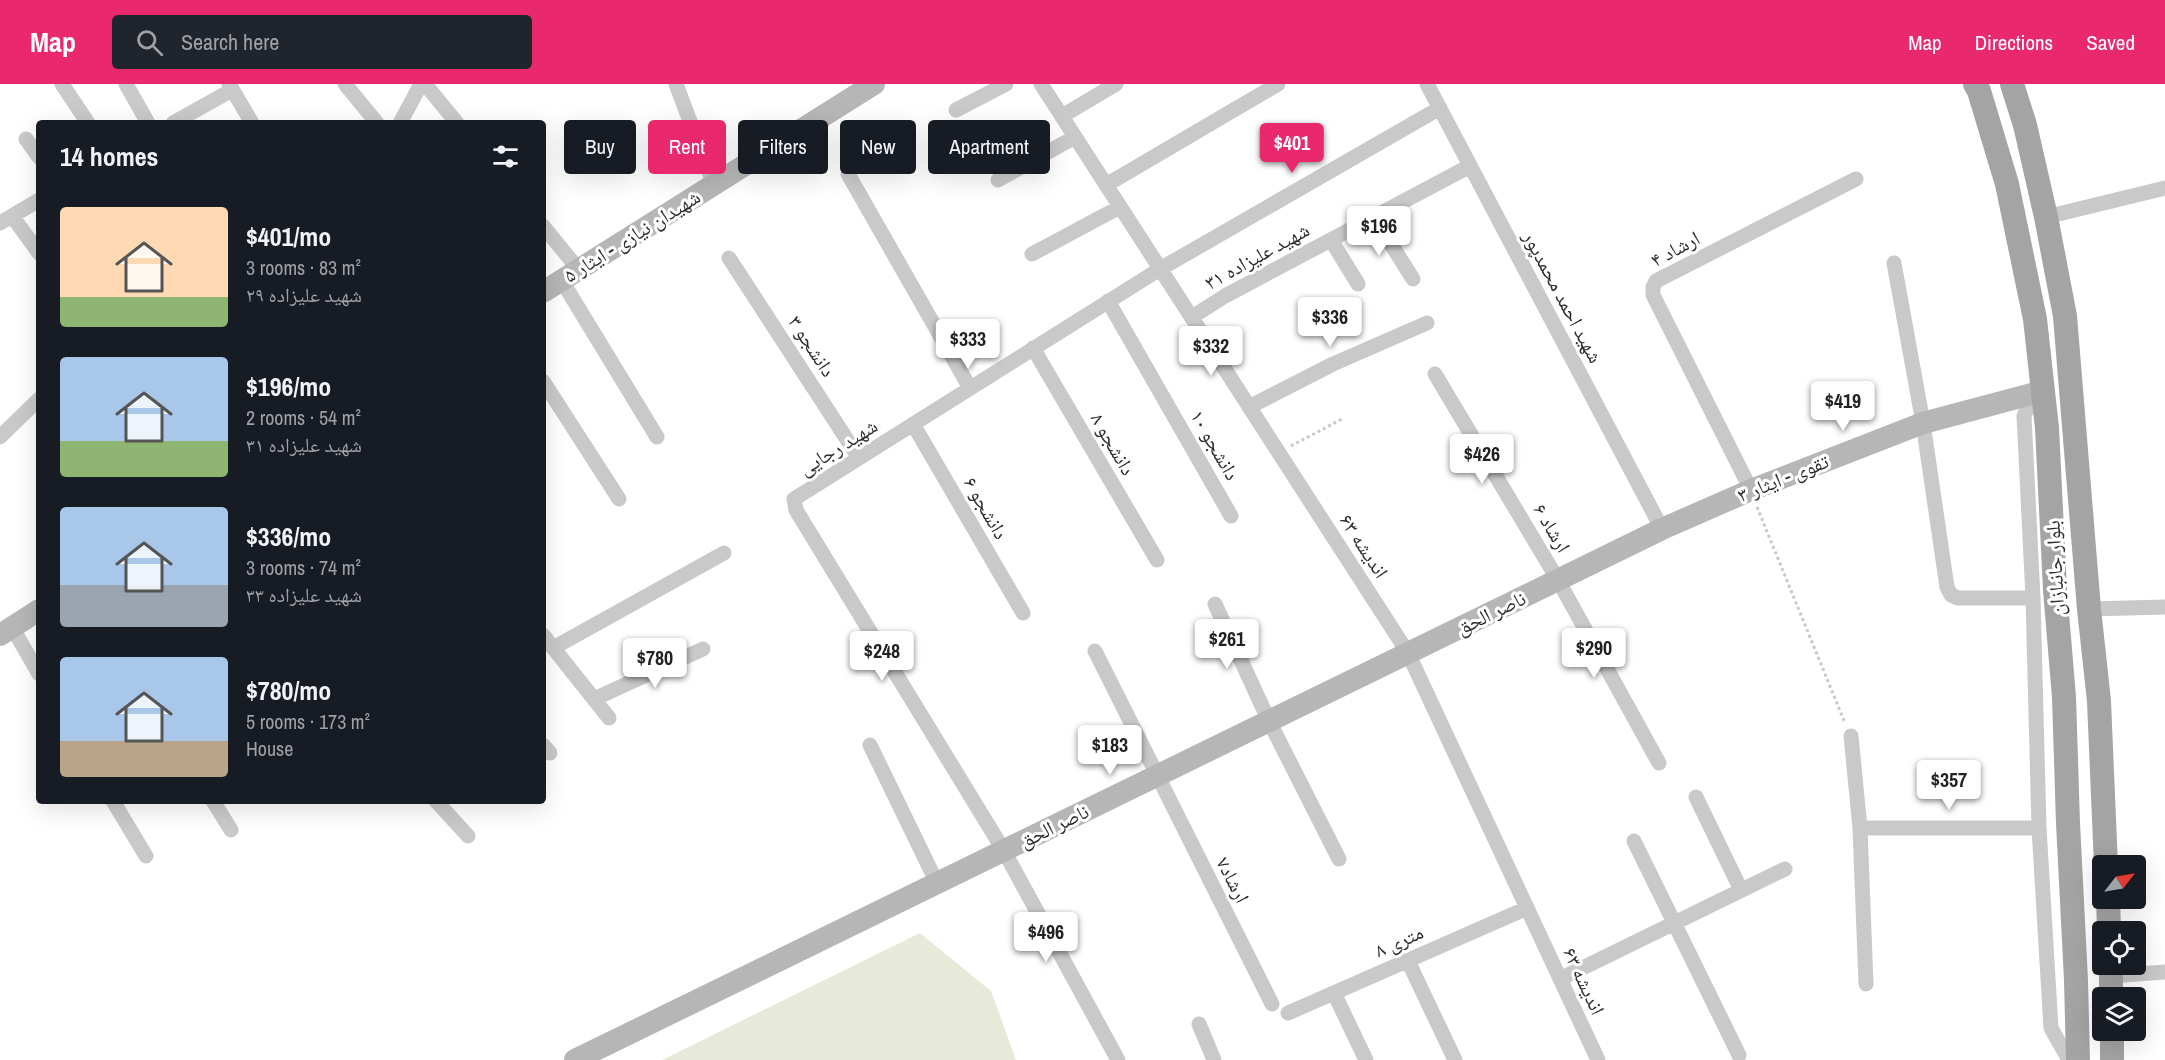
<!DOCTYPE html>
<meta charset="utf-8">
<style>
:root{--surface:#171b24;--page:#20242c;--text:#f1f3f6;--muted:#9ea1a6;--accent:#e9286d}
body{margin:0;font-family:"Archivo Narrow","Noto Naskh Arabic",sans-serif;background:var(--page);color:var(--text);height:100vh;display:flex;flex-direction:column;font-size:22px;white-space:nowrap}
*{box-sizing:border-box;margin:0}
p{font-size:20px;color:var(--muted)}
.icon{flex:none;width:33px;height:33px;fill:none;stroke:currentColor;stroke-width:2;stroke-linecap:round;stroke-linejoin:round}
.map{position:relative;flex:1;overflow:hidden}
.details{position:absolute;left:36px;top:36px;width:510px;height:684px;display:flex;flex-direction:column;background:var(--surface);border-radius:6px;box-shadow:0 6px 24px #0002}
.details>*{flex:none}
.banner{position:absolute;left:564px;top:36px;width:570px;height:54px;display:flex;gap:12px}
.needle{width:39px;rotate:59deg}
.fabs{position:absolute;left:2092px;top:771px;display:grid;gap:12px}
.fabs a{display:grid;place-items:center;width:54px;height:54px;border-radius:6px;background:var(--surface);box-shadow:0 6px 24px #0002;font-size:30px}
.price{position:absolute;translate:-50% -51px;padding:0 14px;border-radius:6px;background:#fff;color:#222;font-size:20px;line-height:39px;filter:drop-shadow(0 2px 3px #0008)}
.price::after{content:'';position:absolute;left:50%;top:36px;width:18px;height:14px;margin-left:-9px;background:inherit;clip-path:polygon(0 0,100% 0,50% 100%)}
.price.current{background:var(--accent);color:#fff}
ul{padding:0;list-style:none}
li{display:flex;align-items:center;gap:18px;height:150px;padding:0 24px}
li span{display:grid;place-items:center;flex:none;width:168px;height:120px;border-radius:6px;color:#555}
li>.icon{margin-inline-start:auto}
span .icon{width:72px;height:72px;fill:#fffc;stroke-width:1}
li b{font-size:26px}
h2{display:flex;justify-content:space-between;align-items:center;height:72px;padding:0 24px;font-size:26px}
.pill{padding:0 21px;border-radius:6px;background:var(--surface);box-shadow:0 6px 24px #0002;font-size:21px;line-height:54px}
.pill.current{background:var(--accent);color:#fff}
header{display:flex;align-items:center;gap:36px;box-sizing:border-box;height:84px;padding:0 30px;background:var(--accent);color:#fff}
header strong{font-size:28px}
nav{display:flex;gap:33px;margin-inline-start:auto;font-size:21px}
.search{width:420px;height:54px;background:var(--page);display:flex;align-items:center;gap:15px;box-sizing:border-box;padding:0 21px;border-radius:6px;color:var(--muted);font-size:22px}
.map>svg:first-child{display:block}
</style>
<header>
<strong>Map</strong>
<div class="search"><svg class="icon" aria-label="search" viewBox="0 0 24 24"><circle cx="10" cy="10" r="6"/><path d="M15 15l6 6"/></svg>Search here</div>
<nav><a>Map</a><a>Directions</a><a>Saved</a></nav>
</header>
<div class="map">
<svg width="2165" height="976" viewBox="0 0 2165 976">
<rect width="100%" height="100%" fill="#fff"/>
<path fill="#e7ead9" d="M920,849L991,907L1016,976H662Z"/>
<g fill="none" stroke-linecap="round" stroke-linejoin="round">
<path stroke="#c9c9c9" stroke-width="3" stroke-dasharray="3 3" stroke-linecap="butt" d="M1291,362L1342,335
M1757,423L1845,639"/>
<path stroke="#c9c9c9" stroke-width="15" d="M62,0L88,39
M126,0L148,39
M229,0L252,39
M345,0L377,39
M425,0L457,39
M676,0L714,101
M1041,0L1408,569L1598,976
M1427,0L1662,445
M956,26L1006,0
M1062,32L1116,0
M173,39L232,6
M400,39L421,0
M26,55L39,73
M848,90L970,304
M998,96L1075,53
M1106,101L1278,0
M12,132L39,169
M1374,133L1413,195
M2046,133L2165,104
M0,139L39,116
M543,142L579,186
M1331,156L1358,200
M1032,170L1120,123
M729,174L859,374
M1894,179L1923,339L1947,503L1951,511L1958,514H2033
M562,197L657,353
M1108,217L1231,432
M1192,233L1225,212L1470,82
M1033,264L1157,476
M1435,290L1558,496L1659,679
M543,297L619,415
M2041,309L2028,323L2024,332L2033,514L2039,744L2051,944L2069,976
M1249,323L1333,280L1427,239
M913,340L1023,529
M0,353L39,315
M1751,406L1653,211V203L1656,197L1856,95
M1215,520L1269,637L1339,775
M2089,525L2165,523
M12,543L39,590
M543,551L609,634
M553,564L724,469
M1095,567L1272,920
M594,615L703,565
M1851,652L1860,744L1866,900
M543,661L550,669
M870,661L937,799
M1696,713L1741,806
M113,717L146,772
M213,717L231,746
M436,717L468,752
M1860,744H2039
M1634,757L1739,971
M1408,877L1455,976
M2111,892L2165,888
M1560,895L1785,785
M1334,909L1366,976
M1288,929L1527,824
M1199,940L1214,976
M1118,976L1004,767L796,426L794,415L1160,185L1440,24"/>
<path stroke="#b6b6b6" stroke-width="22" d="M543,208L874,0
M0,551L39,526
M575,976L1662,445L1751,406L1923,339L2043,307"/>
<path stroke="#a4a4a4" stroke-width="24" d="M1975,0L1979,7L2007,100L2035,235L2047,344L2055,506L2064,613L2068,739L2076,896L2078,976
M2012,0L2025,41L2046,133L2065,232L2089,525L2099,617L2106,782
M2108,814L2109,848
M2111,880V914
M2112,946V976"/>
</g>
<g text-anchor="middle" stroke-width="6" stroke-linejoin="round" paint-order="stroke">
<g font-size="20" fill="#2c2c2c" stroke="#fff">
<text transform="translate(632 152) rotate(-32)" y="7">شهیدان نیازی - ایثار ۵</text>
<text transform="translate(1675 165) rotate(-29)" y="7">ارشاد ۴</text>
<text transform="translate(1257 172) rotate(-29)" y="7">شهید علیزاده ۳۱</text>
<text transform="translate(1563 213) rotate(62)" y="7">شهید احمد محمدپور</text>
<text transform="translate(812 262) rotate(57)" y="7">دانشجو ۳</text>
<text transform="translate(1113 360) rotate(60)" y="7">دانشجو ۸</text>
<text transform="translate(1215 361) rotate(60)" y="7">دانشجو ۱۰</text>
<text transform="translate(838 363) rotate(-32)" y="7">شهید رجایی</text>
<text transform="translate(1783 394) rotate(-22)" y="7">تقوی - ایثار ۳</text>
<text transform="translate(986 424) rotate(60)" y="7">دانشجو ۶</text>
<text transform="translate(1552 444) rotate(59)" y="7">ارشاد ۶</text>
<text transform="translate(1364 462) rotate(57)" y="7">اندیشه ۶۳</text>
<text transform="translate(2055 484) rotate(-93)" y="7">بلوار جانبازان</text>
<text transform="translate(1491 529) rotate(-26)" y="7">ناصر الحق</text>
<text transform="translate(1054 742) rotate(-26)" y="7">ناصر الحق</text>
<text transform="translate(1233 796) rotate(63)" y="7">ارشاد۷</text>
<text transform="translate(1399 857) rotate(-24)" y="7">۸ متری</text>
<text transform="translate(1584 897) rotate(65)" y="7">اندیشه ۶۳</text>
</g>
</g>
</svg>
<div class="fabs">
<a><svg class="needle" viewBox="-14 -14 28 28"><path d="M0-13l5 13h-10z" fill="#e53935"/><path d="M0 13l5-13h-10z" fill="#9ea1a6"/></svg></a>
<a><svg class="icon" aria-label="locate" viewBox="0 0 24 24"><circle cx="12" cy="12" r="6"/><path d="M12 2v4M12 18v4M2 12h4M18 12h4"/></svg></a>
<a><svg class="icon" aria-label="layers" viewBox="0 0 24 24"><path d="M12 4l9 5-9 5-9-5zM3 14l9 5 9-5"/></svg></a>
</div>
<b class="price current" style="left:1292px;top:90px">$401</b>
<b class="price" style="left:1379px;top:173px">$196</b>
<b class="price" style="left:1330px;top:264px">$336</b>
<b class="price" style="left:968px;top:286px">$333</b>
<b class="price" style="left:1211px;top:293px">$332</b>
<b class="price" style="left:1843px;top:348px">$419</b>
<b class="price" style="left:1482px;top:401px">$426</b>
<b class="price" style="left:1227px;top:586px">$261</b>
<b class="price" style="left:1594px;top:595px">$290</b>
<b class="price" style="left:882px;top:598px">$248</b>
<b class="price" style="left:655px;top:605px">$780</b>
<b class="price" style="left:1110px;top:692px">$183</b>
<b class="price" style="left:1949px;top:727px">$357</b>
<b class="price" style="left:1046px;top:879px">$496</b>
<div class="banner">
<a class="pill">Buy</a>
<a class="pill current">Rent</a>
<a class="pill">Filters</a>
<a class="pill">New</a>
<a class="pill">Apartment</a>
</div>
<section class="details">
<h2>14 homes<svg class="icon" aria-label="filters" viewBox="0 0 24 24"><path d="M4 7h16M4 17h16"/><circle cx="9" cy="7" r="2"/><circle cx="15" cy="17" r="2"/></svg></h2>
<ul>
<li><span style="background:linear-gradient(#ffd9b3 75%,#8fb573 0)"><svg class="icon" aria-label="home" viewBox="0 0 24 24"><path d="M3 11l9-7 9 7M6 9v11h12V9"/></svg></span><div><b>$401/mo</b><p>3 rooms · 83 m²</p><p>شهید علیزاده ۲۹</p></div></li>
<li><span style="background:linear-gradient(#a9c7e8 70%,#8fb573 0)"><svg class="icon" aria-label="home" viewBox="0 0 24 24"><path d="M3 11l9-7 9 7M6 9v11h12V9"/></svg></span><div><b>$196/mo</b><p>2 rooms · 54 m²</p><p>شهید علیزاده ۳۱</p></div></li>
<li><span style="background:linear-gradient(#a9c7e8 65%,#9aa5b1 0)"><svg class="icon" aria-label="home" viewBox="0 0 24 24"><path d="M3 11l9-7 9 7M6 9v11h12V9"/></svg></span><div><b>$336/mo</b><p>3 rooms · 74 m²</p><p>شهید علیزاده ۳۳</p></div></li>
<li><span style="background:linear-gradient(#a9c7e8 70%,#b9a48a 0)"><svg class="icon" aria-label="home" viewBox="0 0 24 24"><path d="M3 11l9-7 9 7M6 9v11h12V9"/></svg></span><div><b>$780/mo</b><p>5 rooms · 173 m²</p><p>House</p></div></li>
</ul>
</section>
</div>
